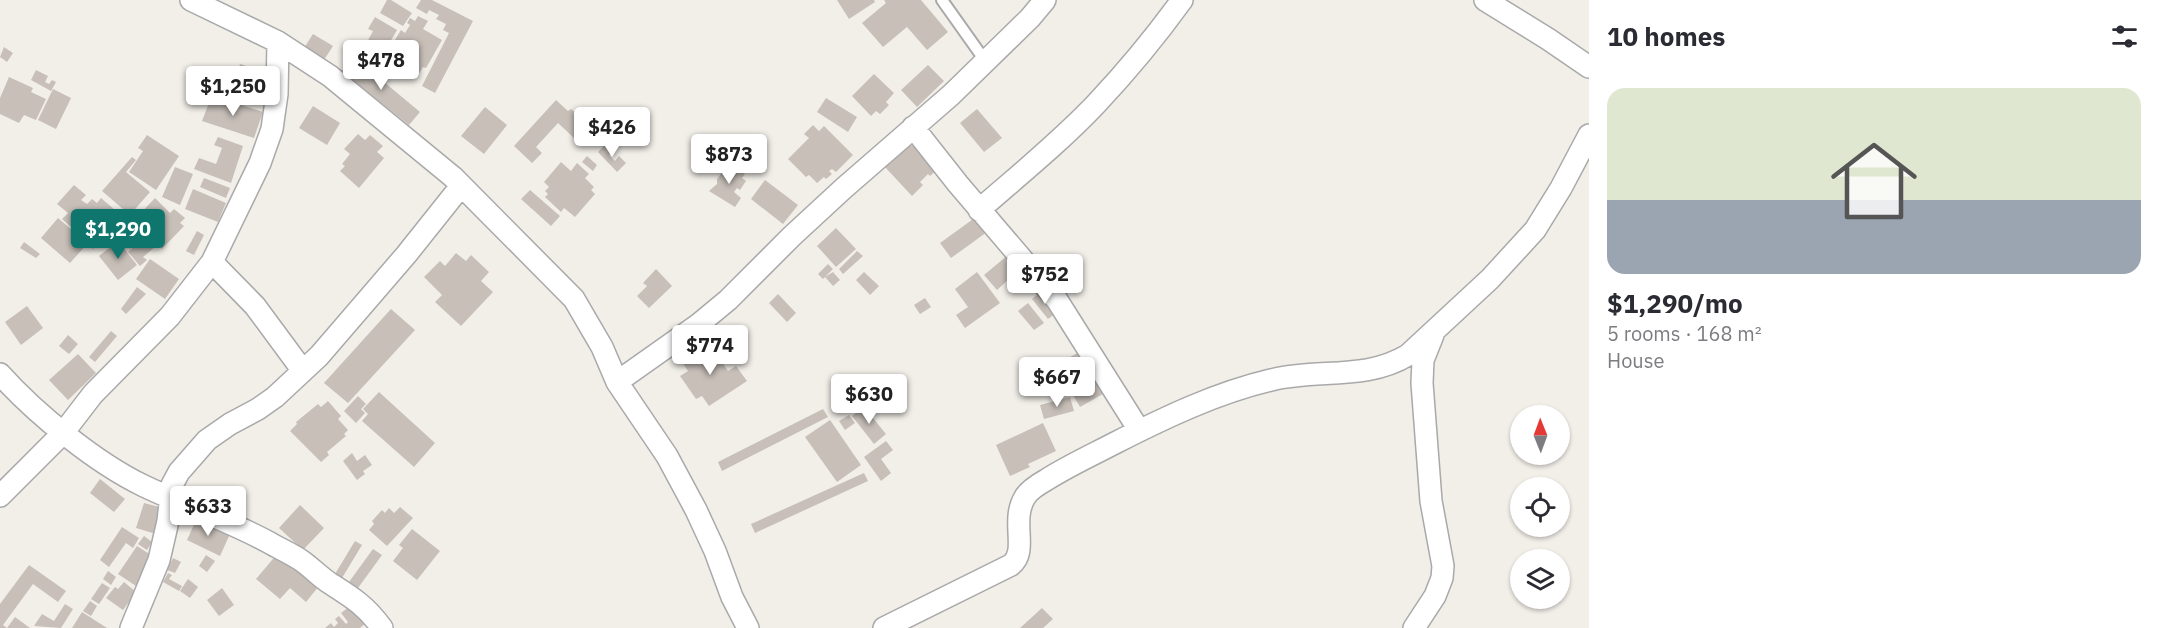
<!DOCTYPE html>
<meta charset="utf-8">
<style>
:root{--surface:#fff;--page:#f2f2f3;--text:#2b2b33;--muted:#7c7c81;--accent:#0f766e}
body{margin:0;font-family:"IBM Plex Sans",sans-serif;background:var(--page);color:var(--text);height:100vh;display:flex;flex-direction:column;font-size:22px;white-space:nowrap}
*{box-sizing:border-box;margin:0}
p{font-size:20px;color:var(--muted)}
.icon{flex:none;width:33px;height:33px;fill:none;stroke:currentColor;stroke-width:2;stroke-linecap:round;stroke-linejoin:round}
.map{position:relative;flex:1;overflow:hidden}
.panel{display:flex;flex-direction:column;background:var(--surface);width:570px}
.panel>*{flex:none}
.needle{width:39px;rotate:359deg}
.tools{position:absolute;left:1510px;top:405px;display:grid;gap:12px}
.tools a{display:grid;place-items:center;width:60px;height:60px;border-radius:50%;background:var(--surface);box-shadow:0 2px 4px #0004;font-size:30px}
.price{position:absolute;translate:-50% -51px;padding:0 14px;border-radius:6px;background:#fff;color:#222;font-size:20px;line-height:39px;filter:drop-shadow(0 2px 3px #0008)}
.price::after{content:'';position:absolute;left:50%;top:36px;width:18px;height:14px;margin-left:-9px;background:inherit;clip-path:polygon(0 0,100% 0,50% 100%)}
.price.current{background:var(--accent);color:#fff}
ul{padding:0;list-style:none}
li{display:grid;align-content:center;gap:12px;height:318px;padding:0 18px}
li span{display:grid;place-items:center;height:186px;border-radius:18px;color:#555}
li>.icon{margin-inline-start:auto}
span .icon{width:108px;height:108px;fill:#fffc;stroke-width:1}
li b{font-size:26px}
h2{display:flex;justify-content:space-between;align-items:center;height:72px;padding:0 18px;font-size:26px}
main{display:flex;flex:1;min-height:0}
.map>svg:first-child{display:block}
</style>
<main>
<div class="map">
<svg width="1589" height="628" viewBox="0 0 1589 628">
<rect width="100%" height="100%" fill="#f2efe9"/>
<path fill="#c7bfb8" d="M387,0H391L412,13L403,26L380,13Z
M421,0H432L473,21L435,93L422,86L449,33L443,30L446,24L436,19L439,15L429,10L427,14L416,8Z
M837,0H874L875,2L849,19Z
M884,0H921L948,32L927,50L907,27L883,47L862,23L886,3Z
M418,16L428,21L423,29L442,40L426,68L423,67L418,75L391,60L397,48L392,45L401,30L405,33L410,25L407,23L410,18L415,21Z
M375,17L397,30L382,56L365,46L373,31L368,29Z
M313,34L333,46L324,60L304,48Z
M4,47L13,53L7,62L0,57Z
M354,57L420,112L409,125L342,71Z
M240,64L256,69L246,100L230,95Z
M928,65L944,81L917,107L901,90Z
M36,70L48,76L45,82L49,84L52,80L56,82L51,91L31,80Z
M874,74L894,93L886,102L889,105L880,114L876,111L871,116L852,96Z
M9,77L33,88L31,92L46,99L36,120L24,115L19,123L0,114V98Z
M53,89L71,98L56,129L38,120Z
M212,95L263,112L254,138L202,121Z
M826,98L857,117L848,132L817,112Z
M556,100L568,111L571,109L588,124L574,138L558,123L536,147L542,153L532,163L514,146Z
M313,106L340,123L327,145L299,128Z
M485,107L507,125L484,154L461,136Z
M977,109L1002,138L984,152L960,123Z
M813,125L819,131L824,126L853,155L836,172L832,169L829,171L832,174L826,179L824,177L817,183L809,175L806,177L788,159L809,138L804,134Z
M358,134L365,140L370,135L383,146L377,152L384,158L359,188L340,171L345,166L342,164L350,154L344,149Z
M147,135L179,156L156,190L129,172L143,151L138,148Z
M218,137L243,146L231,183L194,169L199,158L216,164L222,148L214,145Z
M907,140L912,146L918,140L941,166L930,176L928,174L920,182L923,185L912,196L884,166Z
M606,144L613,152L609,155L615,161L619,156L626,163L617,172L598,152Z
M587,156L597,165L593,171L582,162Z
M132,157L136,160L126,172L150,192L130,215L102,191Z
M561,162L571,171L577,163L589,174L585,178L594,187L591,190L595,194L575,217L564,208L561,212L545,197L548,194L545,191L549,187L544,182Z
M730,163L745,174L742,178L746,181L740,190L737,188L734,192L741,198L735,207L709,191L717,184V179Z
M175,167L193,174L180,205L162,197Z
M204,178L230,188L226,198L200,187Z
M765,180L798,205L783,224L751,199Z
M74,185L86,195L81,200L87,204L92,199L97,203L101,198L116,211L114,213L120,218L93,249L87,244L70,263L41,238L58,218L86,242L87,241L62,219L68,213L57,204Z
M193,189L226,203L218,222L185,209Z
M530,190L560,216L551,226L521,199Z
M155,198L170,213L174,209L185,218L180,223L184,226L162,249L145,233L130,249L118,237Z
M976,217L987,232L951,258L940,243Z
M836,228L856,249L836,267L817,246Z
M197,231L204,235L194,255L186,251Z
M118,241L137,265L118,280L99,256Z
M148,241L155,247L143,257L147,260L140,266L128,252L139,242L142,246Z
M24,242L40,254L36,258L20,248Z
M857,251L863,256L843,274L839,269Z
M456,253L466,261L471,255L489,272L481,281L493,292L461,326L435,302L442,295L424,277L440,261L445,266Z
M1008,255L1027,276L1016,285L1010,278L997,290L984,275Z
M150,259L179,279L165,299L136,279Z
M828,264L833,269L823,279L818,274Z
M656,269L672,286L649,308L637,296L647,286L643,283Z
M833,272L840,280L833,286L825,277Z
M864,272L879,286L870,295L856,280Z
M977,272L1000,303L965,328L956,315L968,307L955,289Z
M137,287L146,294L126,314L121,309Z
M1043,290L1059,311L1048,319L1032,299Z
M778,294L796,313L787,322L769,303Z
M925,298L931,307L920,314L914,305Z
M1028,303L1044,323L1034,330L1018,311Z
M27,306L43,328L21,345L5,322Z
M391,309L415,330L348,403L324,383Z
M111,331L117,336L95,362L89,357Z
M68,335L78,344L69,354L59,346Z
M709,343L728,371L736,366L747,381L709,406L702,396L696,399L680,376L688,371L682,362Z
M1079,352L1103,394L1080,407L1056,365Z
M78,354L96,373L68,400L49,380Z
M379,392L435,443L414,467L362,421L368,414L363,409Z
M358,396L366,404L361,409L365,413L356,423L344,411Z
M1070,397L1074,411L1044,419L1040,405Z
M328,401L341,416L338,419L348,430L344,434L346,436L327,452L329,455L321,462L290,431L297,424L296,422L318,404L321,407Z
M864,407L886,434L874,444L852,416Z
M823,409L828,417L722,471L718,462Z
M849,415L855,423L845,430L839,421Z
M830,420L861,465L837,482L805,437Z
M1043,423L1056,451L1028,464L1030,467L1010,476L996,445Z
M886,441L893,450L881,459L891,473L881,481L864,457Z
M352,453L357,461L365,455L372,465L363,471L365,474L357,480L343,461Z
M864,473L868,481L755,533L751,524Z
M100,479L125,499L114,512L90,493Z
M144,503L163,508L156,534L136,528Z
M300,505L324,528L303,550L279,528Z
M400,507L413,518L387,546L369,530L374,524L372,521L382,510L385,513L389,508L394,513Z
M197,518L230,534L220,556L187,540Z
M122,527L139,538L133,548L126,543L109,567L100,560Z
M412,529L440,551L417,580L393,561L403,548L399,545Z
M144,536L152,542L147,550L138,544Z
M355,541L362,545L342,578L335,574Z
M137,546L157,559L139,588L118,574Z
M373,549L382,555L358,588L349,582Z
M278,553L319,586L306,602L290,588L280,599L256,579Z
M206,555L215,561L207,572L199,566Z
M173,558L181,562L175,573L167,570Z
M29,565L66,591L58,602L33,584L3,625L7,628L15,617L30,628H0V604Z
M108,571L116,577L111,585L103,579Z
M168,573L172,575L169,579L182,586L179,591L163,582Z
M188,579L198,587L190,598L180,591Z
M124,582L136,592L123,610L106,598L115,587L118,589Z
M102,583L110,588L99,604L91,599Z
M222,588L234,605L219,616L207,600Z
M90,601L97,606L91,616L83,611Z
M65,604L73,609L61,628L34,626L42,614L54,621Z
M353,604L367,622L360,628H325L331,623L334,627L338,623L335,619L339,616L346,624L348,622L341,613Z
M1042,608L1053,619L1043,628H1020Z
M82,612L107,628H72Z"/>
<g fill="none" stroke-linecap="round" stroke-linejoin="round">
<g stroke="#a9a9a9" stroke-width="14">
<path id="lane" d="M942,0L986,62"/>
</g>
<g stroke="#a9a9a9" stroke-width="24">
<path id="street" d="M191,0L278,42L330,76L453,177L574,299L602,347L617,382L667,456L696,510L715,551L732,597L748,628
M1485,0L1548,39L1589,67
M913,127L958,184L1057,300L1139,430
M979,210C1019,175 1060,142 1096,104C1127,71 1156,36 1182,0
M212,262L255,306L303,371
M0,374C36,414 96,463 144,486C186,506 230,521 270,543C280,549 292,554 302,561C312,568 320,577 331,584C353,598 366,606 382,628
M617,382L699,324L728,300L792,236L844,188L951,95L1030,18L1045,0
M0,496L63,433L93,394L170,316L212,262L260,163L272,129L277,94L278,42
M131,628L159,560L168,521L172,485L179,472L207,440L230,424L258,409L275,397L319,356L406,255L461,186
M884,628L1011,565C1029,551 1010,521 1025,497C1029,490 1039,484 1046,480C1068,466 1092,455 1115,443C1164,418 1216,393 1271,380C1318,368 1365,381 1408,355L1490,279L1535,230L1561,188L1589,135
M1414,628L1435,596L1442,578L1443,566L1431,501L1422,383L1423,360L1433,335"/>
</g>
<use href="#lane" stroke="#fff" stroke-width="10"/>
<use href="#street" stroke="#fff" stroke-width="21"/>
</g>
</svg>
<div class="tools">
<a><svg class="needle" viewBox="-14 -14 28 28"><path d="M0-13l5 13h-10z" fill="#e53935"/><path d="M0 13l5-13h-10z" fill="#7c7c81"/></svg></a>
<a><svg class="icon" aria-label="locate" viewBox="0 0 24 24"><circle cx="12" cy="12" r="6"/><path d="M12 2v4M12 18v4M2 12h4M18 12h4"/></svg></a>
<a><svg class="icon" aria-label="layers" viewBox="0 0 24 24"><path d="M12 4l9 5-9 5-9-5zM3 14l9 5 9-5"/></svg></a>
</div>
<b class="price" style="left:381px;top:91px">$478</b>
<b class="price" style="left:233px;top:117px">$1,250</b>
<b class="price" style="left:612px;top:158px">$426</b>
<b class="price" style="left:729px;top:185px">$873</b>
<b class="price current" style="left:118px;top:260px">$1,290</b>
<b class="price" style="left:1045px;top:305px">$752</b>
<b class="price" style="left:710px;top:376px">$774</b>
<b class="price" style="left:1057px;top:408px">$667</b>
<b class="price" style="left:869px;top:425px">$630</b>
<b class="price" style="left:208px;top:537px">$633</b>
</div>
<section class="panel">
<h2>10 homes<svg class="icon" aria-label="filters" viewBox="0 0 24 24"><path d="M4 7h16M4 17h16"/><circle cx="9" cy="7" r="2"/><circle cx="15" cy="17" r="2"/></svg></h2>
<ul>
<li><span style="background:linear-gradient(#dfe7d0 60%,#9aa5b1 0)"><svg class="icon" aria-label="home" viewBox="0 0 24 24"><path d="M3 11l9-7 9 7M6 9v11h12V9"/></svg></span><div><b>$1,290/mo</b><p>5 rooms · 168 m²</p><p>House</p></div></li>
</ul>
</section>
</main>
